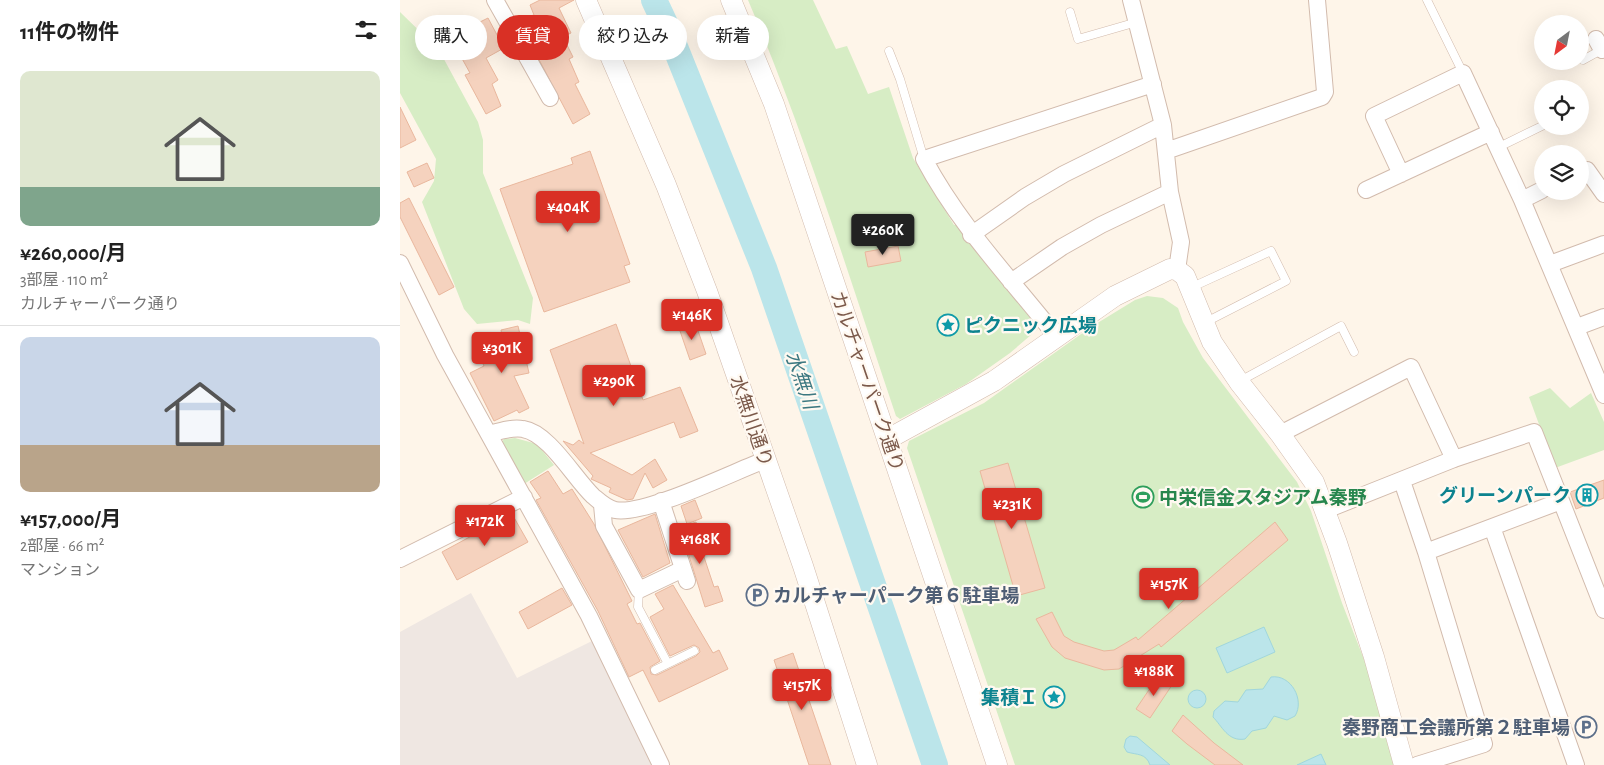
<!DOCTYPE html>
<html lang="ja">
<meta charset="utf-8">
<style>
:root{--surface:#fff;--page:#f6f6f6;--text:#222;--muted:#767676;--line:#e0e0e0;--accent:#d93025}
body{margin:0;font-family:"Alegreya Sans","Noto Sans JP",sans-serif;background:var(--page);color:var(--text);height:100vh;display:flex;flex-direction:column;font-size:19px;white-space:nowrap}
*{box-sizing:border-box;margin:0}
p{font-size:16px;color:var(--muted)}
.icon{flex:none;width:28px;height:28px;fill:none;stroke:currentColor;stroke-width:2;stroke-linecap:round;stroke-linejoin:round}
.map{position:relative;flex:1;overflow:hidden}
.side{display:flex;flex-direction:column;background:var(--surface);width:400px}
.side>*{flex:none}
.hud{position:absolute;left:15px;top:15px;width:475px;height:45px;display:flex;gap:10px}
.needle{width:32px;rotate:212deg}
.buttons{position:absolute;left:1134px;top:15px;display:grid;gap:10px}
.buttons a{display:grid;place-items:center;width:55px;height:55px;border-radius:50%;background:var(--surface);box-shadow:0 5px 20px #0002;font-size:25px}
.price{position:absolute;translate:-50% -42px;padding:0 11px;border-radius:5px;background:var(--accent);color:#fff;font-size:16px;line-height:32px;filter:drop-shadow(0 1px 2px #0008)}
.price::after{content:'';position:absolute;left:50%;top:30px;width:15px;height:11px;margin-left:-8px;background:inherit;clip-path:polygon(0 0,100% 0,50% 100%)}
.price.on{background:#222;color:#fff}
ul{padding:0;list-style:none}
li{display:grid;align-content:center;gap:10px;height:265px;padding:0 20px}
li+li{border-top:1px solid var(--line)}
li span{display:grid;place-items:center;height:155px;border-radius:10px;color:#555}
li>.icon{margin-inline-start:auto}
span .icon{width:90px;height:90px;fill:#fffc;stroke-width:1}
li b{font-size:21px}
h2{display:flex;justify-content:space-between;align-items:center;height:60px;padding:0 20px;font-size:21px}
.chip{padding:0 18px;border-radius:22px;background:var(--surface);box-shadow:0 5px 20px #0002;font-size:18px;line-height:45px}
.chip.on{background:var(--accent);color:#fff}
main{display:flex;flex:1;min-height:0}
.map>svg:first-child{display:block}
</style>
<main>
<section class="side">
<h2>11件の物件<svg class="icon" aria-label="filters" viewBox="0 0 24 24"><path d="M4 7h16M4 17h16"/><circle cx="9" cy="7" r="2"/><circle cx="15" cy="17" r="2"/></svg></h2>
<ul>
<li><span style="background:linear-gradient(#dfe7d0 75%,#7fa58c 0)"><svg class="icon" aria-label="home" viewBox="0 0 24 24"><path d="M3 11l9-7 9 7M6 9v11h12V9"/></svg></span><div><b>¥260,000/月</b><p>3部屋 · 110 m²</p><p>カルチャーパーク通り</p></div></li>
<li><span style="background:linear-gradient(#c9d6e8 70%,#b9a48a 0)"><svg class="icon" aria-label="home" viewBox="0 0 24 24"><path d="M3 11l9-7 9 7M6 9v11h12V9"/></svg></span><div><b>¥157,000/月</b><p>2部屋 · 66 m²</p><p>マンション</p></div></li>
</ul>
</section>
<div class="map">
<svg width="1204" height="765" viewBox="0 0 1204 765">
<rect width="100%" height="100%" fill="#fef5e9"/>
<path fill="#efe7e2" d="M71,593L117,678L192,641L252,765H0V632Z"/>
<path fill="#d7edc5" d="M348,0H413L436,49L447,46L468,94L489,87L513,158L554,225H557L637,325L638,329L610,353L566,384L500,419L496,416C449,277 406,136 348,0Z
M0,12L39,50L78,122L83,140V173L133,298L130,324L118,320L77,324L64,309L22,202L34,181L36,159L0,93Z
M747,296L763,298L778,308L783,322L803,358L897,482L911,511L942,603L981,703L995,765H615L507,448L509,441L584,403L691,327L735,300Z
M1150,388L1170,408L1191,393L1204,422V450L1155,468L1129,397Z
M115,438L137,444L154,465L124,484L102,442L104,439Z"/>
<path fill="#bbe5ea" stroke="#a0d6dc" d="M864,627L875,652L827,673L816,648Z
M871,677C891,674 905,700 895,716L887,720L874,716L866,728L852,731L845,739C828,742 822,726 813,717L814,711L825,701L838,702L846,690L863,689Z
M788 699a9 9 0 1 1 18 0a9 9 0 1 1-18 0Z
M730,736L737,737L770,765H750C746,753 737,755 727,752L724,747L726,739Z
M921,754L926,765H897Z"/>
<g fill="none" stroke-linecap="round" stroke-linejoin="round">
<path stroke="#bbe5ea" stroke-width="26" d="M254,0L269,32L364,268L535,765"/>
</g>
<path fill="#f5d2be" stroke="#e9b79d" d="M140,0H174L159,8L171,33L163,37L173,57L169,59L179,82L175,84L190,114L173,124L126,35L137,29L130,16L134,15L130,5Z
M88,18L104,48L86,58L98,80L92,84L101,106L86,114L65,75L70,73L54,44L82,29L78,23Z
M0,107L16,140L0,148Z
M190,151L230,264L224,266L230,282L144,312L100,189L173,164L171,158Z
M27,163L34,178L14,187L7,172Z
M9,198L54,287L39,295L0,217V203Z
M498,246L501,261L468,267L465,252Z
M295,322L306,354L290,360L279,328Z
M216,324L243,400L280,387L298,431L280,438L274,422L190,453L232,475L255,459L267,480L253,488L245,473L233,499L227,500L209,492L211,488L191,479L193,476L163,441L173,445L179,440L184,444L150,350Z
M118,326L129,373L114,376L129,408L119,413L117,410L113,412L94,421L70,373L84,366L76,349L102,336L101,330Z
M608,463L645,588L616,596L580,471Z
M148,471L163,494L172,489L194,524L232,601L227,604L237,624L240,623L260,661L250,667L251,674L257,675L296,656L300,652L299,648L294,645L270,656L250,617L264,609L255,594L273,585L313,653L319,650L328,669L259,702L243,670L229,677L198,611L136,500L141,498L130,482Z
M1204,480V498L1176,509L1170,492Z
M295,500L302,518L287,524L281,506Z
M112,514L128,542L57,580L42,552Z
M255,514L270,563L243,577L218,530Z
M296,522L305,550L302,551L314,587L318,586L323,601L305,607L280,527Z
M875,522L888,540L761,647L759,644L719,669L704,670L665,658L652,647L636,619L652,612L664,636L674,642L704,651L714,650L736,637L738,640Z
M162,588L172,605L128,629L119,612Z
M393,653L431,765H409L374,660Z
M759,675L772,685L750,718L736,709Z
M783,715L814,743L843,765H815L787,744L772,731Z"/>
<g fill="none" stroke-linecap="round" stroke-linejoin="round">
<g stroke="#d2bbad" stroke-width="9">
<path id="service" d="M1027,0L1063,73
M670,12L678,39L737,22
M489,51L500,79L524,159
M1183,60L1203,49
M1099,147L1142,126
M790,288L871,251L886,281L806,322
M840,381L941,326L954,352
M239,590L238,607L267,662
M255,670L294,651"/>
</g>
<g stroke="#d2bbad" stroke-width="18">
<path id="minor" d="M95,0L150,98
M731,0L763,125L770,192L781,242L777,270
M1196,39L1202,50
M766,151L922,97L925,92L917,0
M1180,173L1187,170L1204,194
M1001,174L974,116L1063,73L1122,200L1204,395
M966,190L1091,132
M1122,200L1142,190
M571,235L625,197L664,174L763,125
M0,263L45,355L189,616L261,765
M1150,264L1204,244
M611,282L662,247L701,225L770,192
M1177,327L1204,317
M656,336C610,278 559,225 524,159L753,84
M89,434C100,431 112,427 123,429C149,433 174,478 193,496C200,502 206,508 215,510C244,516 333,472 365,460
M880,434L1011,367L1054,459
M1002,481L1026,552L1084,744L1017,765
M261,501L287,581
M202,505L204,526L239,590L283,569
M926,510L1054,459L1134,432L1204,610
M1092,527L1176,765
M1026,552L1161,501
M0,559L124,497"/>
</g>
<g stroke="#d2bbad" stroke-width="21">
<path id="tertiary" d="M186,0L266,185L307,291L403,566L467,765
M331,0L374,104L597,765
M488,439L594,381L715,296L770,269L777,270L785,276L812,342L839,382L880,434L914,482L937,543L974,657L1004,765"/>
</g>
<use href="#service" stroke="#fff" stroke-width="8"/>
<use href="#minor" stroke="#fff" stroke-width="16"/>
<use href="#tertiary" stroke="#fff" stroke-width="20"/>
</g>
<defs>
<g id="sight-ring" transform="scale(1.125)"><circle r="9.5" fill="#fff9f1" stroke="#0f9aa8" stroke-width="1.5"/><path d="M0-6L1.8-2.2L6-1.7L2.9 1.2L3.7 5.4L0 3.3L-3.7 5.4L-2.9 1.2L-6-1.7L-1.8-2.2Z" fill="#0f9aa8"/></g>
<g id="building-ring" transform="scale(1.125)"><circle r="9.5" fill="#fff9f1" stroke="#0f9aa8" stroke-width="1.5"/><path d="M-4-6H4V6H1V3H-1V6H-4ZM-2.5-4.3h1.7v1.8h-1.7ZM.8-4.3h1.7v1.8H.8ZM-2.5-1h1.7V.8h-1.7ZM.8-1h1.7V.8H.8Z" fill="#0f9aa8"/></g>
<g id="stadium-ring" transform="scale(1.125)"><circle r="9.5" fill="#fff9f1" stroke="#2e9e5b" stroke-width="1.5"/><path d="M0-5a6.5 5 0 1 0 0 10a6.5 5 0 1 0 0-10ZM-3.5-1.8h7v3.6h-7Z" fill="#2e9e5b"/></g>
<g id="parking-ring" transform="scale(1.125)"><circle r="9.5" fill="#fff9f1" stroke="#5c6f8a" stroke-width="1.5"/><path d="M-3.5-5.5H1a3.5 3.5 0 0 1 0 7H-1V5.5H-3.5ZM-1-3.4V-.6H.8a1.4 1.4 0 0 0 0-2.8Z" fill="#5c6f8a"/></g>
</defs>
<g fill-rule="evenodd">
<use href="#sight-ring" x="548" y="325"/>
<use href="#building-ring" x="1187" y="495"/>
<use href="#stadium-ring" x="743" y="497"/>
<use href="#parking-ring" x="357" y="595"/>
<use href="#sight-ring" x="654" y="697"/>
<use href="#parking-ring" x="1186" y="727"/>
</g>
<g text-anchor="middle" stroke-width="4.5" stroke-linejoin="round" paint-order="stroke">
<g font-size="19" font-weight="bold" fill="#0d838f" stroke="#fff9f1" text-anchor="end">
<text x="564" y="332" text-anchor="start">ピクニック広場</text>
<text x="1171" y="502">グリーンパーク</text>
<text x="638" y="704">集積Ｉ</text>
</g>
<g font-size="19" fill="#7b594a" stroke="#fff9f1">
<text transform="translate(468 381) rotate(71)" y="7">カルチャーパーク通り</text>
<text transform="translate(352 421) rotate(71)" y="7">水無川通り</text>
</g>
<g font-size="19" font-weight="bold" fill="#27864d" stroke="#fff9f1" text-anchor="start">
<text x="759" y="504">中栄信金スタジアム秦野</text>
</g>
<g font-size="19" font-weight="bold" fill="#4e5e75" stroke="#fff9f1" text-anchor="start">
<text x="373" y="602">カルチャーパーク第６駐車場</text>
<text x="1170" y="734" text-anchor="end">秦野商工会議所第２駐車場</text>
</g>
<g font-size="20" font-style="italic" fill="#3c7881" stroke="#fff9f1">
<text transform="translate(402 380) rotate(71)" y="7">水無川</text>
</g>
</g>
</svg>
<div class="buttons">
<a><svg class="needle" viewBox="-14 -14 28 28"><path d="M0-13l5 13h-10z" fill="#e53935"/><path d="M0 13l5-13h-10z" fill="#767676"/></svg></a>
<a><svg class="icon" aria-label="locate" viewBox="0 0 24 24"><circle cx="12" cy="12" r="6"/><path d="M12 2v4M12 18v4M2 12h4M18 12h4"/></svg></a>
<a><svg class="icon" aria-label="layers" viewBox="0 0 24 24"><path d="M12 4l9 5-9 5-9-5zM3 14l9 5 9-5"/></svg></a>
</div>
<b class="price" style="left:168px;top:233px">¥404K</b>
<b class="price on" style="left:483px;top:256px">¥260K</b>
<b class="price" style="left:292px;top:341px">¥146K</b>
<b class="price" style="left:102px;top:374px">¥301K</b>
<b class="price" style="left:214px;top:407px">¥290K</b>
<b class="price" style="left:612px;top:530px">¥231K</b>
<b class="price" style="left:85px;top:547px">¥172K</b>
<b class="price" style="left:300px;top:565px">¥168K</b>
<b class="price" style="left:769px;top:610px">¥157K</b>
<b class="price" style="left:754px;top:697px">¥188K</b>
<b class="price" style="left:402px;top:711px">¥157K</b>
<div class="hud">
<a class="chip">購入</a>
<a class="chip on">賃貸</a>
<a class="chip">絞り込み</a>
<a class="chip">新着</a>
</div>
</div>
</main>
